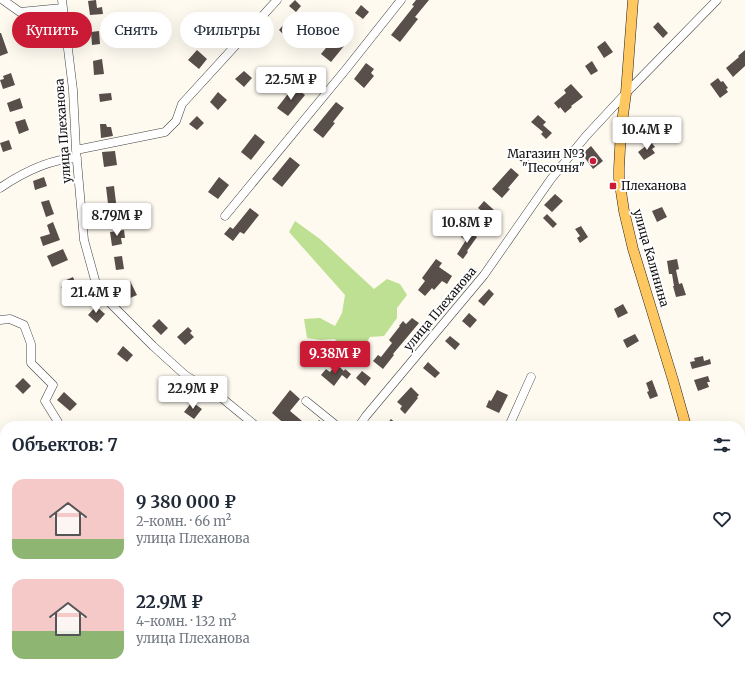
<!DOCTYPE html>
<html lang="ru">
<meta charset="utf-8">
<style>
:root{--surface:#fff;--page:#f2f2f3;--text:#1f2937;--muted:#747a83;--accent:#cb1a35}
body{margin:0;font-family:Merriweather,serif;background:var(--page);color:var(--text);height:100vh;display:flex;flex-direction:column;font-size:15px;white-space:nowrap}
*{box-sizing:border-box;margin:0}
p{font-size:13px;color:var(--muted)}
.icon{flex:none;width:22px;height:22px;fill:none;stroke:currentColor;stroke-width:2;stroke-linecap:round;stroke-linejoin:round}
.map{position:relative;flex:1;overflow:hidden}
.drawer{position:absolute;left:0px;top:421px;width:745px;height:256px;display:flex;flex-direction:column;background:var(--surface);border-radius:16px 16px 0 0;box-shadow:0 4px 16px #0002}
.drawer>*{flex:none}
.banner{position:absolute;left:12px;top:12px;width:400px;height:36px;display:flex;gap:8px}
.price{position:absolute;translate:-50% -34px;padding:0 9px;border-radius:4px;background:#fff;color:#222;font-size:13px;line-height:26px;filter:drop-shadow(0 1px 2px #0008)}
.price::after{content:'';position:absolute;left:50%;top:24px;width:12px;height:9px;margin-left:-6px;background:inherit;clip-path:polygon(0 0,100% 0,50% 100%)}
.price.on{background:var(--accent);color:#fff}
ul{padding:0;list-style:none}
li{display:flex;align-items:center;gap:12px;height:100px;padding:0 12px}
li span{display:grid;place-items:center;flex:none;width:112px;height:80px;border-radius:12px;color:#555}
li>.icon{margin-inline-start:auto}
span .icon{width:48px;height:48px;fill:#fffc;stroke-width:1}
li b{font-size:17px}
h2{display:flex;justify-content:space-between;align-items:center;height:48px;padding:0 12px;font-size:17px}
.tag{padding:0 14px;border-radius:18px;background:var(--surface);box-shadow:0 4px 16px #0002;font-size:14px;line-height:36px}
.tag.on{background:var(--accent);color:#fff}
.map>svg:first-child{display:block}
</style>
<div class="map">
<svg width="745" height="677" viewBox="0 0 745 677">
<rect width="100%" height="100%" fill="#fffaf0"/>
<path fill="#bee093" d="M295,221L320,239L374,289L387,279L400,284L407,295L397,308V318L384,336L370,337L361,352L345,358L335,339L320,340L307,338L304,319L320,318L335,326L342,313L345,295L289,232Z"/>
<path fill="#584e4a" d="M96,0L97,8L102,7L103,14L90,15L88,1Z
M295,0L301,6L296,12L289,6Z
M416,0H429L415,17L418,19L400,42L391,35L414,6L412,5Z
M361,5L369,12L363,19L355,13Z
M289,18L295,23L284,35L279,30Z
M658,22L668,33L663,38L653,27Z
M99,31L100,44L92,45L91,32Z
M0,33H1L8,53L0,56Z
M334,38L344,46L331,62L321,54Z
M605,41L613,52L604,58L597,47Z
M197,50L207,59L199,69L188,60Z
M745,50V66L733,77L726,68L739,57L738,56Z
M102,59L104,74L94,75L93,61Z
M592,61L598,71L591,75L585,66Z
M366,63L374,69L371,73L374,76L364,88L354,79Z
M244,71L252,78L244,87L235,79Z
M11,73L15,85L3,89L0,80L4,79L3,76Z
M718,78L721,82L723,81L728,88L726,89L728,92L720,98L710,84Z
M571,84L583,97L571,106L572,107L565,113L560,107L559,109L554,103L566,93L564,90Z
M294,86L305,95L288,116L277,108Z
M218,92L227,100L218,110L210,102Z
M111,93L112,100L100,102L99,94Z
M20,98L23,108L10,112L7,103Z
M336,102L344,108L333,122L335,123L323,138L313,130Z
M538,115L546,122L543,125L552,133L546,139L541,134L543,132L531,122Z
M197,116L204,123L197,130L189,124Z
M25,119L29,130L19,134L15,122Z
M100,124H106L107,127H111L113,136L101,138Z
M675,126L681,134L673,141L666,133Z
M255,134L265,142L251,160L241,152Z
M9,140L12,149L3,152L0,143Z
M651,142L655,147L652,149L655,153L644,160L638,152Z
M591,146L603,161L593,169L582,154Z
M524,150L532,157L525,165L517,158Z
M115,151L117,165L104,167L102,152Z
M290,157L300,165L282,187L272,179Z
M511,168L519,175L508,188L510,189L502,198L492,189Z
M44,177L47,186L35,190L33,181Z
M219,177L229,185L218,199L208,192Z
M114,186L118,219L110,220L106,187Z
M555,194L563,201L552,212L544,205Z
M49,200L54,214L46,217L41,202Z
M484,201L494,210L489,216L478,208Z
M662,207L667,217L657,222L652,211Z
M250,208L259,215L244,234L240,232L233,241L224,234L230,227L233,229Z
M547,214L557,224L553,228L543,218Z
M53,222L60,240L43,246L40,237L50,234L47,225Z
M581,226L588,237L580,243L577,238L580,236L575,229Z
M124,230L125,238H121L122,244L112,246L110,232Z
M466,230L477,237L467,251L468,252L463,259L457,254L466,240L461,237Z
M63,249L68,260L52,267L47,256Z
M122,256L124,269L116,270L114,257Z
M436,259L442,263L439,267L452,276L447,284L442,281L434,290L432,288L425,296L418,290L425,281L422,278Z
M677,259L679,269L676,270L679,284L682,283L686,295L676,297L673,286H674L672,274H669L667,261Z
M73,277L78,289L65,295L61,287L66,285L64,281Z
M130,281L137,295L128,299L122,285Z
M489,289L494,294L484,306L478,301Z
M623,304L628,313L618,318L614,309Z
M96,306L105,314L97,323L88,315Z
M469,313L477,320L470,328L462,321Z
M412,318L419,323L393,354L394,355L383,369L373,361L378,355L381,357L392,343L389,340L400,326H399L403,321L406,324Z
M159,319L168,328L161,335L152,326Z
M188,327L192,331L190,333L194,337L185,345L177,337Z
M635,334L639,341L627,348L623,340Z
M450,336L460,344L455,350L445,341Z
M123,346L133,355L127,362L117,354Z
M703,356L704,361L710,359L711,364L692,369L690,362L695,361L694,358Z
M428,362L440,373L435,378L423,368Z
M336,364L344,371L345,369L351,374L347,379L342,375L334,386L321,375L326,369L330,372Z
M362,371L371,378L365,386L356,378Z
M708,376L710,382H707L709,387L698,391L694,380Z
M23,378L31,386L23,394L15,386Z
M652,380L658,396L650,399L647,392L649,391L646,383Z
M411,387L419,395L417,397L418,398L405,414L400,409L402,406L397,402Z
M290,390L300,399L290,411L308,426H287L272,413Z
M497,390L508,395L499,413L486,407L489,400L491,401Z
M64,392L77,404L70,411L57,400Z
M192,402L202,409L194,419L184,412Z
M391,419L399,426H385Z
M319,420L327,426H314Z"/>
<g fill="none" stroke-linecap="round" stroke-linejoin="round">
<g stroke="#414141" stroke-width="9">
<path id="minor" d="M3,0L20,12L62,8
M62,0L73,90L76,150L84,240L98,291L153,346L185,375L223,399L256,426
M76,150L165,132L176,121L182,104L277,0
M0,188C22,173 50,159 77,158
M225,216L347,68L401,0
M0,320L10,319L24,325L31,344V363L53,385L45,401L58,422V426
M306,401L337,426
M359,426L366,416L484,275L551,179L586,136L626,93L717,0
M509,426L531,377
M740,634L745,635
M333,672L341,677
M191,677L195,672
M371,677L374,672
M447,677L449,672"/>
</g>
<g stroke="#1f1f1f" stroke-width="11">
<path id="major" d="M633,0L626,93L621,130L619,168V178L624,211L633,249L673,380L686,426
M740,645L745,658"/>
</g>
<path stroke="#303030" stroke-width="1" stroke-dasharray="4 2" stroke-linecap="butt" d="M570,672V677"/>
<use href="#minor" stroke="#fff" stroke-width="8"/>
<use href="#major" stroke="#ffc760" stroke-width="10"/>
</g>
<g fill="#cb1a35" stroke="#fff" stroke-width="1.5">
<circle cx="593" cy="161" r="4"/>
<rect x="609" y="182" width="8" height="8" rx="2"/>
</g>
<g text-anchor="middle" stroke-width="4" stroke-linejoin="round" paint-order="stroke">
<g font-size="12" fill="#0e0e0e" stroke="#fff">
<text transform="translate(63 131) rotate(-94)" y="4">улица Плеханова</text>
<text transform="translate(651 258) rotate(74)" y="4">улица Калинина</text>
<text transform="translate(440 309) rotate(-50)" y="4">улица Плеханова</text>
</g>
<g font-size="12" fill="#0e0e0e" stroke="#fff" text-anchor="end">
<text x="585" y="158">Магазин №3<tspan x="585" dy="14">"Песочня"</tspan></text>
<text x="621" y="190" text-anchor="start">Плеханова</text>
</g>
</g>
</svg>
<b class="price" style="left:291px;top:101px">22.5M ₽</b>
<b class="price" style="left:647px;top:151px">10.4M ₽</b>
<b class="price" style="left:117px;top:237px">8.79M ₽</b>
<b class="price" style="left:467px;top:244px">10.8M ₽</b>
<b class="price" style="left:96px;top:314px">21.4M ₽</b>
<b class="price on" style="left:335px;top:375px">9.38M ₽</b>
<b class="price" style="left:193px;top:410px">22.9M ₽</b>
<div class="banner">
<a class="tag on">Купить</a>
<a class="tag">Снять</a>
<a class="tag">Фильтры</a>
<a class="tag">Новое</a>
</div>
<section class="drawer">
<h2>Объектов: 7<svg class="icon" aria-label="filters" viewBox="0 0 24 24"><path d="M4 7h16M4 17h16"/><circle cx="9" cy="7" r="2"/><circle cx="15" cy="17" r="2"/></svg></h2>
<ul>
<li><span style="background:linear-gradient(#f6c9c9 75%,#8fb573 0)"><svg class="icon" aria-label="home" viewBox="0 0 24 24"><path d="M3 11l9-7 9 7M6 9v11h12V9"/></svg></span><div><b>9 380 000 ₽</b><p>2-комн. · 66 m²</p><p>улица Плеханова</p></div><svg class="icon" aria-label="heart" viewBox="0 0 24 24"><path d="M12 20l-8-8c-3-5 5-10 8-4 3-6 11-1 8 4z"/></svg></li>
<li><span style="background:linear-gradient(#f6c9c9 65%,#8fb573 0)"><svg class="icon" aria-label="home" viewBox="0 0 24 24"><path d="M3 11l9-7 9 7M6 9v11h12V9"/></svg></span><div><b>22.9M ₽</b><p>4-комн. · 132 m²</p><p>улица Плеханова</p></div><svg class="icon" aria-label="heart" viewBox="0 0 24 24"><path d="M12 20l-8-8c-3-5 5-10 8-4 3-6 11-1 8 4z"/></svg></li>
</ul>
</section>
</div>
